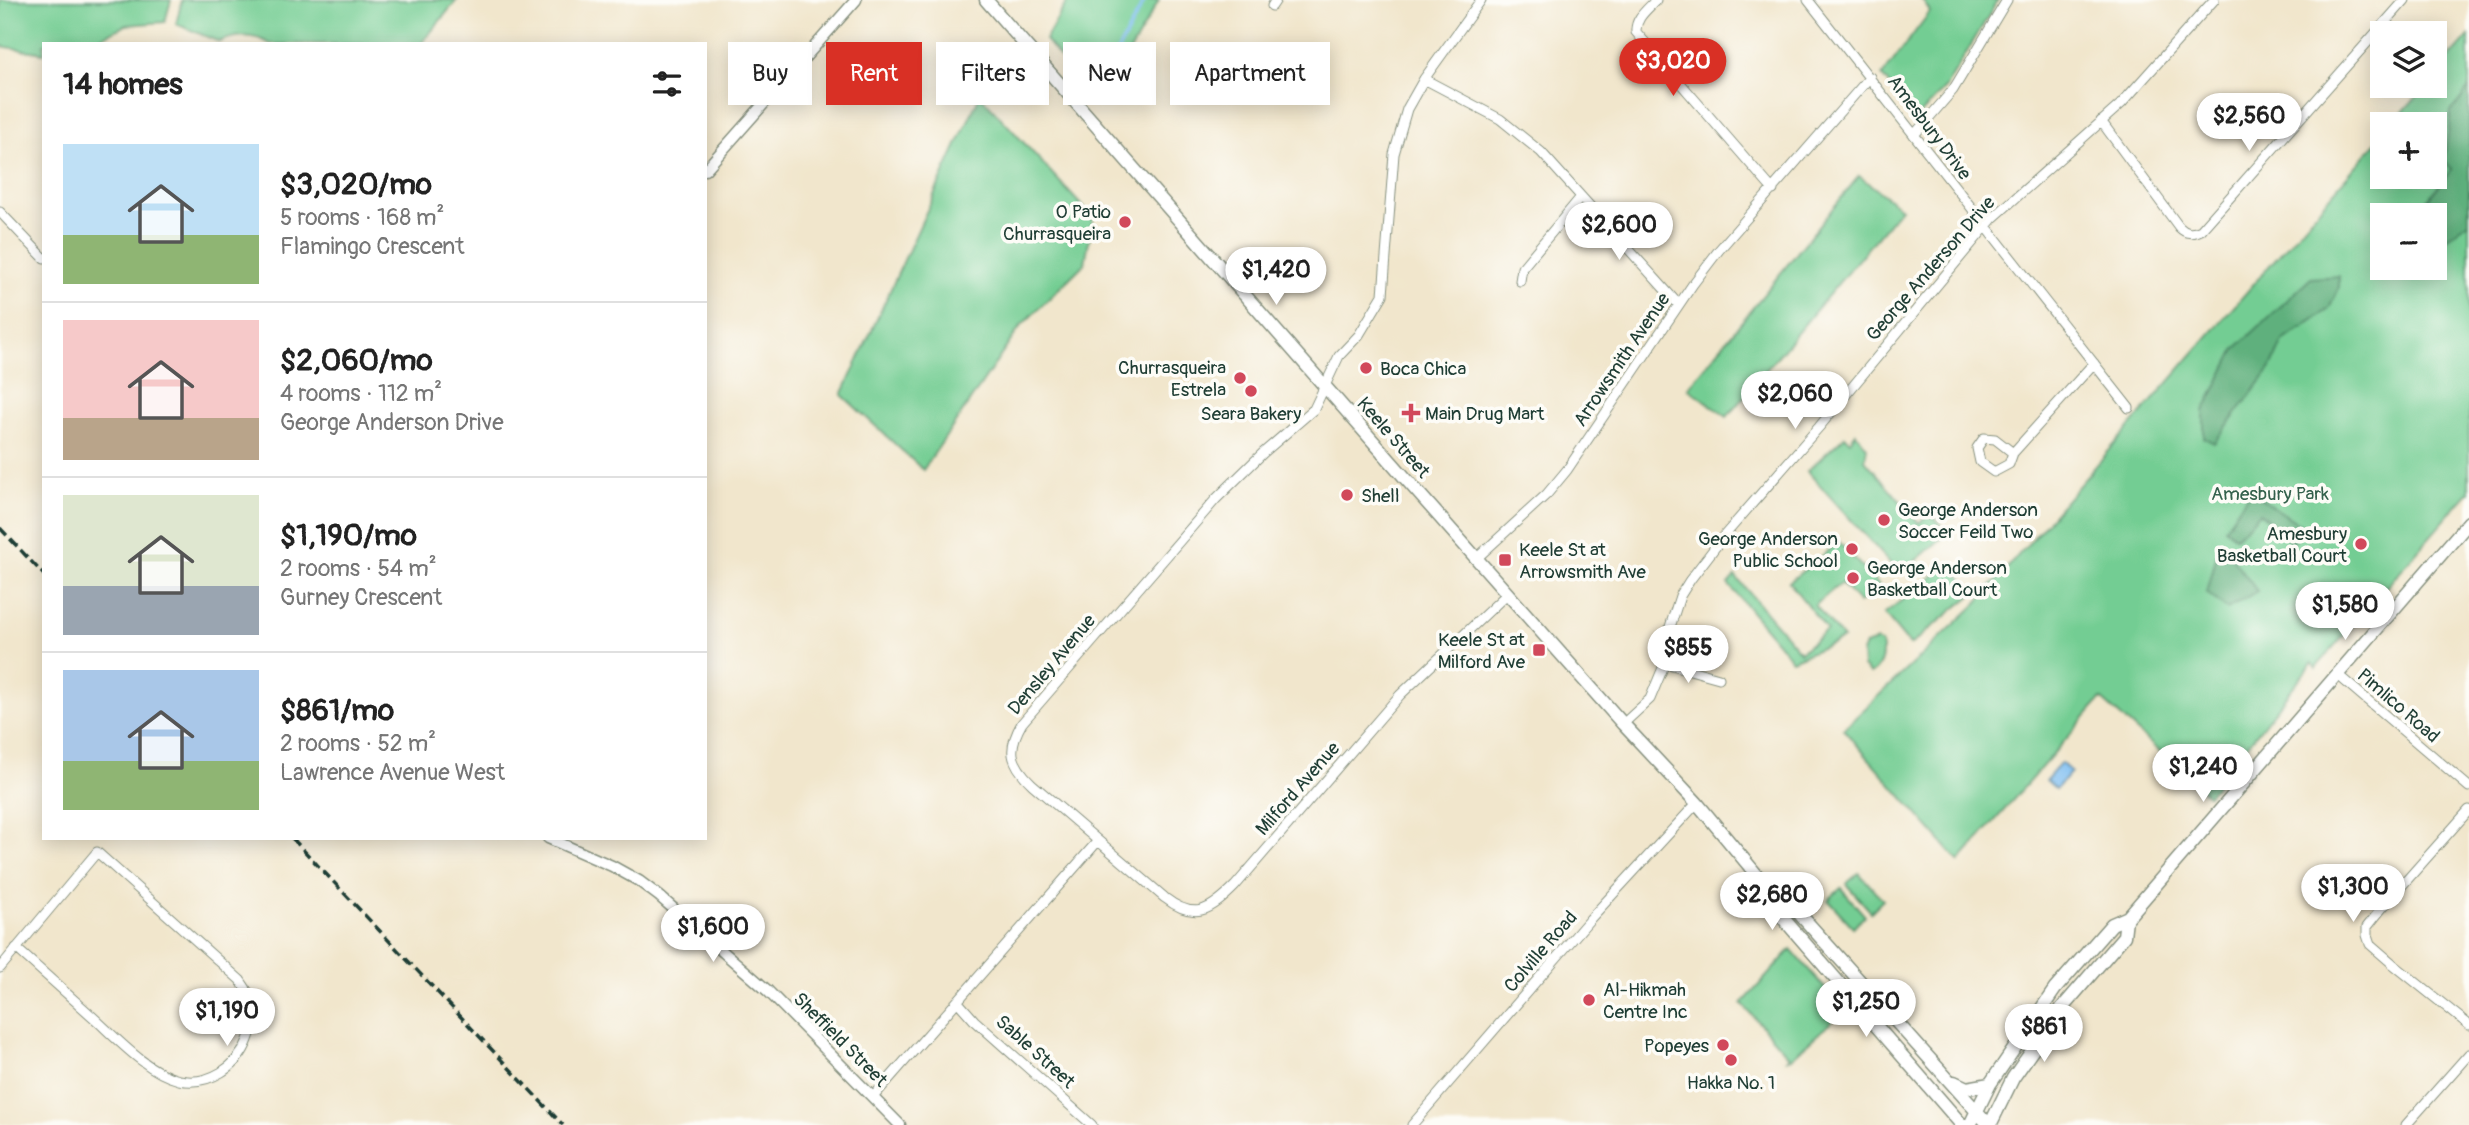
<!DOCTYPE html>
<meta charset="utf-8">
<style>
:root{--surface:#fff;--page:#f6f6f6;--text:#222;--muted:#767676;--line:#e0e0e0;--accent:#d93025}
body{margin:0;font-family:Pangolin,sans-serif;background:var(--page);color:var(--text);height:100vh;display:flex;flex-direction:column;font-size:26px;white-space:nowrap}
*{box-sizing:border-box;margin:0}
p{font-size:23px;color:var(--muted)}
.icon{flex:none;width:38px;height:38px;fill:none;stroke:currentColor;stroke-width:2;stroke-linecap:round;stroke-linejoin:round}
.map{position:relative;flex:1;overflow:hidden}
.side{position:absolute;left:42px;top:42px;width:665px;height:798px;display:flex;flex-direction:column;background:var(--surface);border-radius:0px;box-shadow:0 4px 18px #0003}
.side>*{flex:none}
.guide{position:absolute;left:728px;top:42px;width:665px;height:63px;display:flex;gap:14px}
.buttons{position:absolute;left:2370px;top:21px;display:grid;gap:14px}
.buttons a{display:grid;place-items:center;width:77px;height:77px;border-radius:0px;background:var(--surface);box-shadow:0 4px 18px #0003;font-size:35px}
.price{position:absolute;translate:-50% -60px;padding:0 16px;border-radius:24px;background:#fff;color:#222;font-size:23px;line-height:46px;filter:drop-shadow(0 2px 4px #0008)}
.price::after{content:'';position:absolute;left:50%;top:42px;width:21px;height:16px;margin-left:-10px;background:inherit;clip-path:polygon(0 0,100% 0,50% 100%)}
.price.selected{background:var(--accent);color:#fff}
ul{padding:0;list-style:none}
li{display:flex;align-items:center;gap:21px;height:175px;padding:0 21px}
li+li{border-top:2px solid var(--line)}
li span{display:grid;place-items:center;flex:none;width:196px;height:140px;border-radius:0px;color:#555}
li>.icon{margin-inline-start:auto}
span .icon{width:84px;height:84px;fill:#fffc;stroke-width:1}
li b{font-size:30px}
h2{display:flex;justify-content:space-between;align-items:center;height:84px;padding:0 21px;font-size:30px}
.chip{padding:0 24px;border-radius:0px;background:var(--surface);box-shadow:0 4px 18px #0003;font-size:24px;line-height:63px}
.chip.selected{background:var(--accent);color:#fff}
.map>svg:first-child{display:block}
</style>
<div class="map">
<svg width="2469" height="1125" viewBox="0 0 2469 1125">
<rect width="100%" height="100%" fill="#fdfcf7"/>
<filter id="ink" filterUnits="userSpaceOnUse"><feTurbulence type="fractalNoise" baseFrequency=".0143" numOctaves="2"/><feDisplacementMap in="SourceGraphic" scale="14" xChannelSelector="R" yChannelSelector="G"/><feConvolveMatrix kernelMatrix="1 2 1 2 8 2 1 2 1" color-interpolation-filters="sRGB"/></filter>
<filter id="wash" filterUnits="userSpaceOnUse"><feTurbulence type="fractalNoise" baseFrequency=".00686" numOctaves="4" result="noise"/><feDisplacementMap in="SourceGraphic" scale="28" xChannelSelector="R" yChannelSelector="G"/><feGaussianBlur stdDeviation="1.57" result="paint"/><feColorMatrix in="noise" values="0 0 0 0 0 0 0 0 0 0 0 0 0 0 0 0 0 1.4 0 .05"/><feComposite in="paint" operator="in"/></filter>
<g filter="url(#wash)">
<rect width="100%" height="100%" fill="#f1e6cc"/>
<path fill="#73cd93" stroke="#498564" stroke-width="2" fill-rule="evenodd" d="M0,0H171L165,22L126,25L88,44H44V53L0,46Z
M182,0H457L421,44H270C253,33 236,35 219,42L176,24Z
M1068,0H1159L1100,105L1045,40Z
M1922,0H1998L1946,87L1916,119L1882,76L1930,12Z
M2469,36V492L2316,668L2312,663L2208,795L2101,699L1959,862L1843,729L1976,604L2382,136V177H2434V124H2392L2426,86H2434V76ZM2382,215H2434V268H2382Z
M980,95L1093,218L1085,263L1021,326L923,470L842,395Z
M1859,176L1901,208L1727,417L1688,388Z
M1856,433L1867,447L1865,460L1919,523L1926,516L1935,518L1948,533L1900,574L1807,471L1845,436L1850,441Z
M1839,542L1882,589L1876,592L1874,591L1859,603L1841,583L1815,605L1843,639L1792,660L1728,584L1735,576L1800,652L1827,630L1789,582Z
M1950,563L1973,594L1910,645L1884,614Z
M1876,641L1881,644C1884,655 1881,668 1870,674L1863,667L1862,652L1865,645Z
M1859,873L1883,900L1871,912L1846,884Z
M1841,888L1865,916L1853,927L1828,900Z
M1791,949L1840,1006L1836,1018L1791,1058L1785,1060L1789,1056L1742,1004Z"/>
<path fill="#5eb07d" stroke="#3e7658" stroke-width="2" d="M2469,88V222L2434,248V215H2415L2452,169L2444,160L2451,112Z
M2339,276V287L2329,309L2283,341L2271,368L2214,443L2204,438V411L2235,349L2311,278Z
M2250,491L2302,526L2292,543L2260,513L2236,537L2225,528Z
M2220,542L2257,591L2227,609L2207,593Z"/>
<path fill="#7ebef2" stroke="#4e7e93" stroke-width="2" d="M2061,763L2071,772L2056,789L2046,780Z"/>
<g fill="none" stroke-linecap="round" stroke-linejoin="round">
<path stroke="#7ebef2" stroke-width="3.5" d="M1111,63L1145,0"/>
</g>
</g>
<g filter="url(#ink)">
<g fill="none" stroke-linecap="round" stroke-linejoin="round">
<g stroke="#889280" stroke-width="11">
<path id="minor" d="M1481,0L1424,79L1407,109L1394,154L1383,295L1359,335L1339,356L1314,409L1263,453L1216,499L1022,723C1007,749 1010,763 1032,784L1165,898C1195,921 1210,911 1235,886L1400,695L1508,593
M1656,0C1647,10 1635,18 1636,32L1773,190
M1808,0L2129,408
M1272,6L1276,0
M1424,79L1500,119L1541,152L1678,304
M2101,121L2179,227C2186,234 2192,234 2201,230L2405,0
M1914,135L1953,90L2007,0
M0,212L44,258
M1520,281L1522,268L1581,197
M2013,453L2009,464L1994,472L1980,462L1977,448L1984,438L1995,439L2013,453L2094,363
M1477,558L1547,494L1567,470L1693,284L1719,250L1870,77
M1665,663L1719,678
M2338,675L2469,787
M1623,724L1650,699L1665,663L1670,627L1680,596L1690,580L1723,537L1819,427L1992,219L2121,104L2214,0
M2469,810L2382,908L2367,927V935L2370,944L2393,964L2469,1025
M0,968L97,852L240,980C254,998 257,1018 248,1040C238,1067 209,1086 179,1080C148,1073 116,1038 93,1017C67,994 42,971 16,948
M958,1002L974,1020L1092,1125
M874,1096L1097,842
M1412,1125L1590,919L1697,803
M2406,1125L2469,1054"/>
</g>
<g stroke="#889280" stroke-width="13">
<path id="tertiary" d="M705,170L856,0
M548,838L612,866L639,881L659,896L768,991L900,1125"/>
</g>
<g stroke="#889280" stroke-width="15">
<path id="secondary" d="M986,0L1407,480L1623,724L1697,803L1775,897L1788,901L1989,1125
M1775,897L1776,910L1962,1125
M1954,1082L1967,1088L1990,1084
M1970,1125L1990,1084L2055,989L2112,924L2128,917L2469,522
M1990,1125L2013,1078L2062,1008L2124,936L2126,919"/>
</g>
<use href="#minor" stroke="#fff" stroke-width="9"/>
<use href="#tertiary" stroke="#fff" stroke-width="10"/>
<use href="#secondary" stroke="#fff" stroke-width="12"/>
<path stroke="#1f3d34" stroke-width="3.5" stroke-dasharray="10 5" stroke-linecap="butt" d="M0,528L44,575
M292,838L563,1125"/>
</g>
</g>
<g fill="#d1495b" stroke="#fdfcf7" stroke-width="2.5">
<circle cx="1125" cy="222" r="7"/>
<circle cx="1366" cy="368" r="7"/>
<circle cx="1240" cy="378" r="7"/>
<circle cx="1251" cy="391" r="7"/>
<path d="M1407.5 402.5h7v7h7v7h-7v7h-7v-7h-7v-7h7z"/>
<circle cx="1347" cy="495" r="7"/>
<circle cx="1884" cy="520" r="7"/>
<circle cx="2361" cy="544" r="7"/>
<circle cx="1852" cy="549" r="7"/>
<rect x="1498" y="553" width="14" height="14" rx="3.5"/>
<circle cx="1853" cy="578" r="7"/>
<rect x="1532" y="643" width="14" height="14" rx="3.5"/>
<circle cx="1589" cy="1000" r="7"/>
<circle cx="1723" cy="1045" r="7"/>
<circle cx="1731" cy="1060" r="7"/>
</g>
<g text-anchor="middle" stroke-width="7" stroke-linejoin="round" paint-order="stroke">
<g font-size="19" fill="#1f3d34" stroke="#fdfcf7">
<text transform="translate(1930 127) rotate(53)" y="7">Amesbury Drive</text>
<text transform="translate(1930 268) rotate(-49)" y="7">George Anderson Drive</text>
<text transform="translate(1621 359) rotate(-56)" y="7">Arrowsmith Avenue</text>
<text transform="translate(1394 437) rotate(49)" y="7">Keele Street</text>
<text transform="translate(1051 664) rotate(-50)" y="7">Densley Avenue</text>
<text transform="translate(2399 705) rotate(41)" y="7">Pimlico Road</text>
<text transform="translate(1297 788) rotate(-49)" y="7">Milford Avenue</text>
<text transform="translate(1540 951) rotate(-49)" y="7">Colville Road</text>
<text transform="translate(841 1039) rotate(45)" y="7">Sheffield Street</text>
<text transform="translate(1036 1051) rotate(42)" y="7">Sable Street</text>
</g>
<g font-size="19" fill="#1f3d34" stroke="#fdfcf7" text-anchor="start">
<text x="1111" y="218" text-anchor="end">O Patio<tspan x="1111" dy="22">Churrasqueira</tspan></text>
<text x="1226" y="374" text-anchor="end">Churrasqueira<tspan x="1226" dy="22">Estrela</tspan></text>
<text x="1380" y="375">Boca Chica</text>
<text x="1251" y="420" text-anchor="middle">Seara Bakery</text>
<text x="1425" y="420">Main Drug Mart</text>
<text x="1361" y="502">Shell</text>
<text x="1898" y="516">George Anderson<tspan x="1898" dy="22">Soccer Feild Two</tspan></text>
<text x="2347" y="540" text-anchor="end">Amesbury<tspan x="2347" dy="22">Basketball Court</tspan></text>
<text x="1838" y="545" text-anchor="end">George Anderson<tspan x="1838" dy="22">Public School</tspan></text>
<text x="1519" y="556">Keele St at<tspan x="1519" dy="22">Arrowsmith Ave</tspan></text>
<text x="1867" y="574">George Anderson<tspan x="1867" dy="22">Basketball Court</tspan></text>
<text x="1525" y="646" text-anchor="end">Keele St at<tspan x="1525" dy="22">Milford Ave</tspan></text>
<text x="1603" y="996">Al-Hikmah<tspan x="1603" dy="22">Centre Inc</tspan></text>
<text x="1709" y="1052" text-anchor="end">Popeyes</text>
<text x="1731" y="1089" text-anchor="middle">Hakka No. 1</text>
</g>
<g font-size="19" fill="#34614c" stroke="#fdfcf7">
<text x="2270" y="500">Amesbury Park</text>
</g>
</g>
</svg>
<div class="buttons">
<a><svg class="icon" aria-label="layers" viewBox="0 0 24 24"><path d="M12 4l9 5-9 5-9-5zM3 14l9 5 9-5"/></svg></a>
<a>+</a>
<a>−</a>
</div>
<b class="price selected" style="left:1673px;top:98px">$3,020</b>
<b class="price" style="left:2249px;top:153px">$2,560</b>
<b class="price" style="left:1619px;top:262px">$2,600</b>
<b class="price" style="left:1276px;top:307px">$1,420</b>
<b class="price" style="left:1795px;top:431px">$2,060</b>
<b class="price" style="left:2345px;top:642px">$1,580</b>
<b class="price" style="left:1688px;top:685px">$855</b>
<b class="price" style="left:2203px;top:804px">$1,240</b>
<b class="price" style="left:2353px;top:924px">$1,300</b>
<b class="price" style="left:1772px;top:932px">$2,680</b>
<b class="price" style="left:713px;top:964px">$1,600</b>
<b class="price" style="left:1866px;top:1039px">$1,250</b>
<b class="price" style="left:227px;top:1048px">$1,190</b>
<b class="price" style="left:2044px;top:1064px">$861</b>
<div class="guide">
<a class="chip">Buy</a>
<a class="chip selected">Rent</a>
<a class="chip">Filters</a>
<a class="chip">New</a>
<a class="chip">Apartment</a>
</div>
<section class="side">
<h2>14 homes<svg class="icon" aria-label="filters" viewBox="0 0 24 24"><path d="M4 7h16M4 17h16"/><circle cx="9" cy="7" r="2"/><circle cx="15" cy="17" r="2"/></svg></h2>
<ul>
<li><span style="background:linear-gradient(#bfe0f5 65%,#8fb573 0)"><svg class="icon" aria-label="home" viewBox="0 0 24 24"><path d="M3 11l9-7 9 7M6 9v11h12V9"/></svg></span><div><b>$3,020/mo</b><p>5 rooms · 168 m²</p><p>Flamingo Crescent</p></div></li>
<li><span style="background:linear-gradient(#f6c9c9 70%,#b9a48a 0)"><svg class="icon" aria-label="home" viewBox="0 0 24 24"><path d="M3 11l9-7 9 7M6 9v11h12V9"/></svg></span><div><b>$2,060/mo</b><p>4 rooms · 112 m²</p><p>George Anderson Drive</p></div></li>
<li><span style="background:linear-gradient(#dfe7d0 65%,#9aa5b1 0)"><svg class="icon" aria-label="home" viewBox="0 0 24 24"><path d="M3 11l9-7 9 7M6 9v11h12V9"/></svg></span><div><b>$1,190/mo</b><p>2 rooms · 54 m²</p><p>Gurney Crescent</p></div></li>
<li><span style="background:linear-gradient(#a9c7e8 65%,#8fb573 0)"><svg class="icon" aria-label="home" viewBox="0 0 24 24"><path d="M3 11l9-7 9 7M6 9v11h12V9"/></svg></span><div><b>$861/mo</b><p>2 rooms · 52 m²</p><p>Lawrence Avenue West</p></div></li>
</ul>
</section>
</div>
